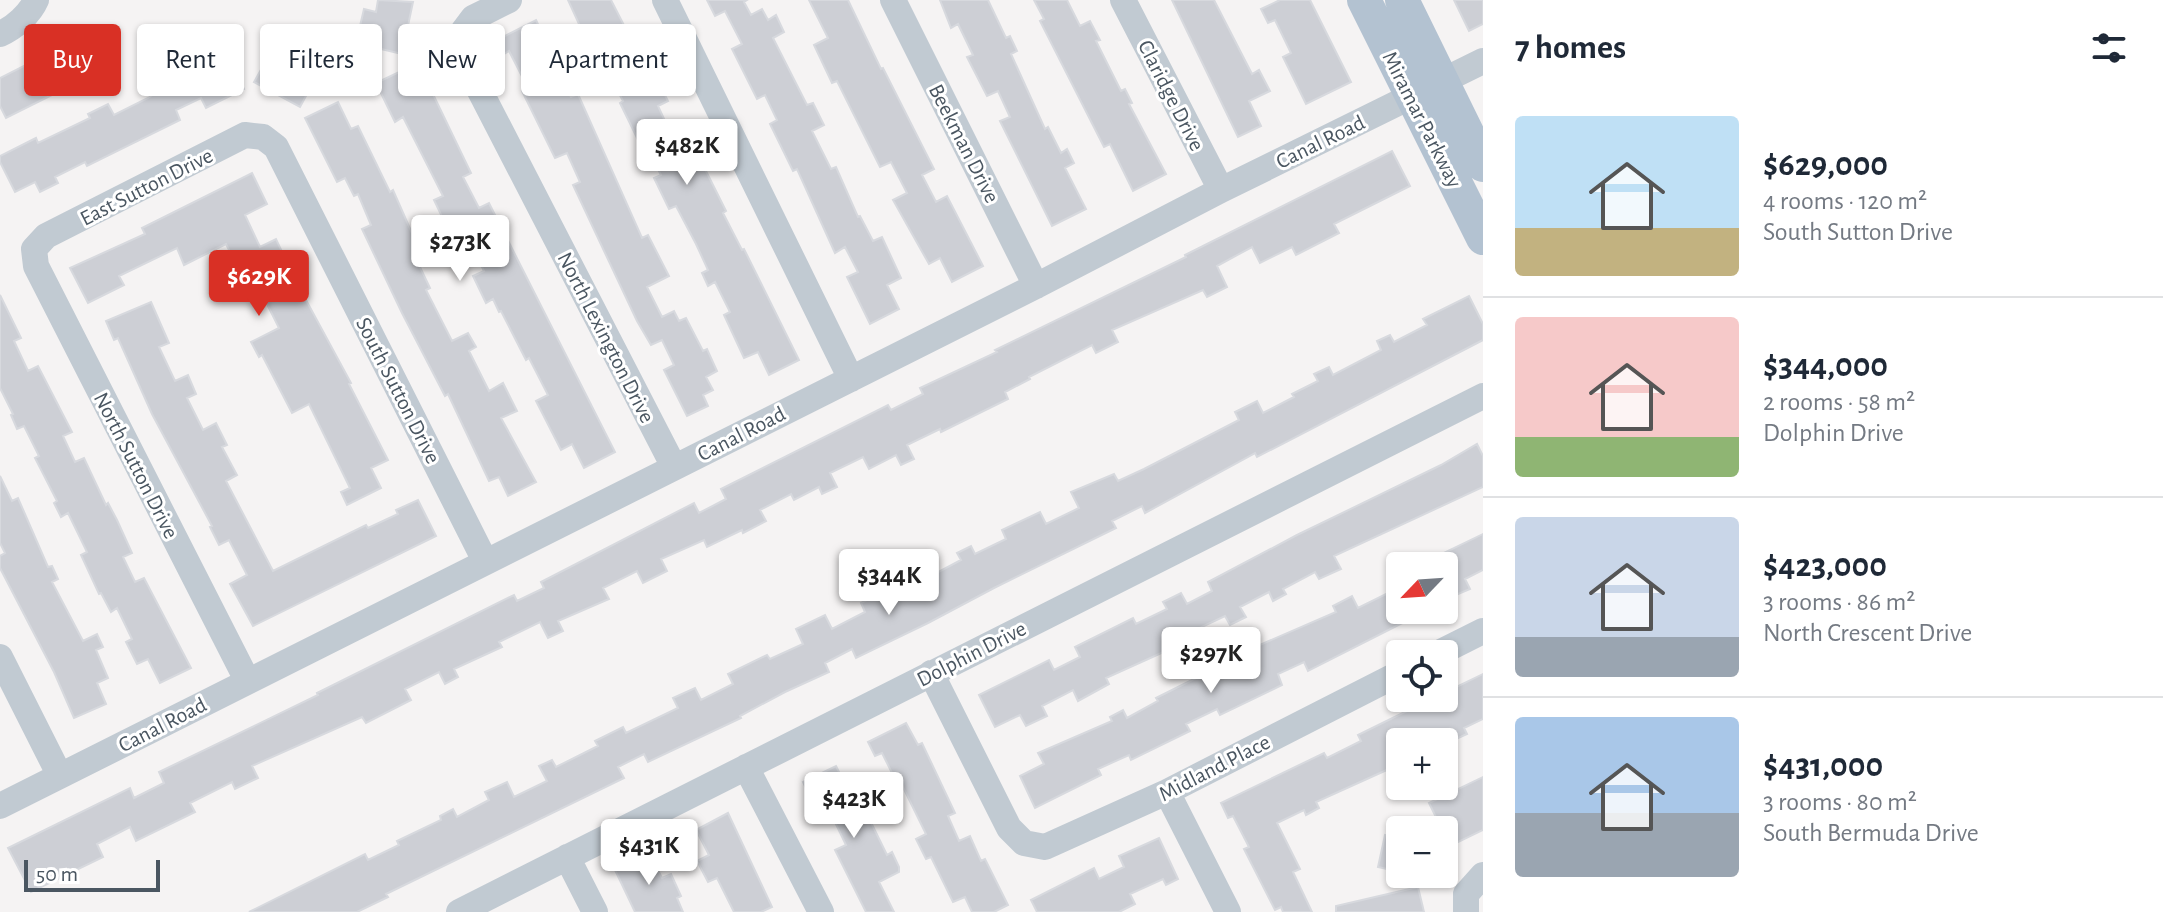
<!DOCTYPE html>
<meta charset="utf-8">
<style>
:root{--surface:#fff;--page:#f2f2f3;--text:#1f2937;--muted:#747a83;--line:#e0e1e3;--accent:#d93025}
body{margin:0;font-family:"Alegreya Sans",sans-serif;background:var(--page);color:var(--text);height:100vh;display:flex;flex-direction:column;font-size:30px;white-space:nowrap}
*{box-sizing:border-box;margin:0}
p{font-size:26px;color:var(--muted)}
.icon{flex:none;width:44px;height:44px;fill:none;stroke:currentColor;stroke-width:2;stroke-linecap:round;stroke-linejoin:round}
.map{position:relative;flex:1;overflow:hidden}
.panel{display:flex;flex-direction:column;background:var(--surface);width:680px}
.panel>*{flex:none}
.top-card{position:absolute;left:24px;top:24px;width:760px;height:72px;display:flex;gap:16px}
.needle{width:52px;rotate:245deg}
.buttons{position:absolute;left:1386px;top:552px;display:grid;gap:16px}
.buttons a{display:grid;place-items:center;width:72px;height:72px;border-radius:8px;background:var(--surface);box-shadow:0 2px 6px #0004;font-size:40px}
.scale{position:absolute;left:24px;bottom:20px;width:136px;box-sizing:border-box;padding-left:8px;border:4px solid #4a5661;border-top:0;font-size:22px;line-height:28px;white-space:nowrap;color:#4a5661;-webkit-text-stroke:6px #fff;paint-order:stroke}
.price{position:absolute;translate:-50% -68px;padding:0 18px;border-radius:8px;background:#fff;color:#222;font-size:26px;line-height:52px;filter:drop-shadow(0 2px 4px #0008)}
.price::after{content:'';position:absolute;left:50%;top:48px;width:24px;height:18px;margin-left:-12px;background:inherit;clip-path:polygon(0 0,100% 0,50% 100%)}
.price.active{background:var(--accent);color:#fff}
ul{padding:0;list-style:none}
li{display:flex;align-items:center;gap:24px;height:200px;padding:0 32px}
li+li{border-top:2px solid var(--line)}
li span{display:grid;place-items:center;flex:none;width:224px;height:160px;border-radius:8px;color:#555}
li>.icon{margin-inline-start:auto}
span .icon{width:96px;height:96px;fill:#fffc;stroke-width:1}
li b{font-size:34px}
h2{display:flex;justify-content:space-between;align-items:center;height:96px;padding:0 32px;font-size:34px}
.tag{padding:0 28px;border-radius:8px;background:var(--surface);box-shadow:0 2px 6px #0004;font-size:28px;line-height:72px}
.tag.active{background:var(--accent);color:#fff}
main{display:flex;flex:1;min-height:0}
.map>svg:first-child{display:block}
</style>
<main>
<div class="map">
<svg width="1483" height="912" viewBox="0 0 1483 912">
<rect width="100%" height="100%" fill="#f5f3f3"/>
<path fill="#cdcfd5" stroke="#d7d9de" stroke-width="2" d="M378,0L413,2L402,54L356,43L364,9L376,12Z
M568,0H611L630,37L632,36L644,57L645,56L668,101L658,106L683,160L697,153L726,211L723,213L742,250L744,249L799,360L769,375L758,352L744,358L724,315L730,312L715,282L708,286L702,273L708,270L696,244L676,206L669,209L654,178L661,175L642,138L638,140L620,103L623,101L605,67L600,70Z
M707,0H747L744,2L751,15L762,9L768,20L776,15L784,32L773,38L807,105L813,103L824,125L812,131L831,169L836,167L858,217L860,216L873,241L882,237L901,278L887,285L899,309L870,324L847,277L858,272L845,247L835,253L797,169L793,171L770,124L777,120L765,95L757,99L732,49L742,44L725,11L715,16Z
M809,0H848L881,69L883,68L934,169L922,175L936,202L947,196L983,266L952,282L940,258L929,264L893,200L907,193L891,162L880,167L837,81L832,83L814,45L828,38Z
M940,0H988L1006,38L1010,36L1017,51L1011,54L1045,129L1048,127L1061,153L1067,149L1074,163L1065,168L1086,209L1052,226L1000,121L1010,117L998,91L987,96L967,57L973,55L958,24L951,28Z
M1034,0H1067L1080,26L1090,21L1100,40L1096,41L1121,91L1125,89L1132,103L1129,104L1166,174L1133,191L1110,144L1104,147L1040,21L1044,19Z
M1172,0H1214L1252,74L1259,70L1270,91L1249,101L1261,126L1238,137Z
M1280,0H1310L1351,82L1306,104L1283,57L1291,53L1275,20L1268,23L1261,9Z
M1454,0H1483V24L1469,31Z
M536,20L571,97L578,94L642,238L648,235L669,276L647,287L662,317L674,311L679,321L686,318L703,351L707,349L717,371L706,377L713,390L703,395L708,406L687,416L664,370L674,365L662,340L651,345L637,321L573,185L580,182L567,153L555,158L522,91L528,88L509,51L504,54L497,40Z
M63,46L80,81L6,118L0,106V78Z
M223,46L244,89L206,108L201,98L176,110L180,120L87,166L85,162L55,177L58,183L40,192L35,182L15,192L0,162V156L36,138L38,143L90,118L88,114L108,104L114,115L148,98L157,92L154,85L187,68L185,65Z
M301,51L324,63L300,107L254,82L271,52L293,65Z
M418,63L471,173L463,177L479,208L489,203L615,452L584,468L572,444L561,450L536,401L548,395L529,358L526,360L501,311L499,312L493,299L486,303L473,276L484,271L469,241L419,265L430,288L426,290L452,341L468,333L476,347L469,351L489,391L503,383L517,411L501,418L536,482L508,496L499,477L489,481L448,394L445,396L402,313L362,229L371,225L358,194L354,196L345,178L337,182L305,118L338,102L351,129L358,126L390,192L393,190L415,240L420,238L446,225L434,200L443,196L403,117L395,122L376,83Z
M1392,151L1410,186L1334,224L1339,233L1296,255L1292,247L1260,263L1252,247L1217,266L1227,287L1207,297L1203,290L1112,330L1118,342L1096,353L1092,345L1029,377L1030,379L1005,392L1008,399L941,432L940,429L907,445L914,459L901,465L896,455L869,469L863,457L830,473L837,487L822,494L819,487L794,500L791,494L760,510L766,521L743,533L742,530L707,547L704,540L661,559L667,571L643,583L637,571L603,588L609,599L558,621L563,631L548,638L540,622L499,642L502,647L454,669L458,677L445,684L439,672L405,689L411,700L366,723L362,717L252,766L258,778L235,789L232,782L190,803L195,812L136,841L130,827L97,844L103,857L31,892L8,848L130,788L134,798L164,783L159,772L318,695L317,693L514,595L517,601L544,588L541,582L694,503L699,513L726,499L721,489L888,405L891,410L923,394L920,388L997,352L995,350L1186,257L1185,255Z
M252,173L267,204L245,215L260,247L276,239L284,256L274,261L289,292L299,287L351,383L349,384L388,460L371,468L381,488L347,505L341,492L350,488L309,404L292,413L262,355L259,357L251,342L279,328L261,292L252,296L226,244L184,265L177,248L119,276L124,285L88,303L70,268L145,234L142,228Z
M0,295L21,338L14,341L28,371L38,366L72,432L63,436L75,462L84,458L106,505L108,503L117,520L132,553L123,557L135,582L144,578L191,668L160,683L148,659L137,664L126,642L132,639L117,608L111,612L101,593L99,594L81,555L87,552L68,513L61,517L54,503L57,501L35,458L39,456L24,426L17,429L11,415L13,414L0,388Z
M1469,296L1483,324V340L1257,457L1255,453L1145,513L1142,506L1112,521L1116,528L994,588L928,623L856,658L852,649L825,663L829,672L785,692L740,716L741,718L648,762L644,754L618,767L624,778L386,894L388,897L357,912H249L365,854L368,860L399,845L397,841L441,820L440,816L453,809L457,817L489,800L485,792L507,782L514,797L547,781L539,766L552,760L556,767L598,746L595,741L623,727L626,733L678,708L673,698L695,688L701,700L733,684L728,674L767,655L770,659L803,644L796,629L825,615L832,629L865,612L861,603L882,592L888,604L920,588L914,576L927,569L931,576L961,560L957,553L971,546L975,554L1006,539L1002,530L1040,512L1046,524L1079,508L1071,492L1114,474L1118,481L1144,469L1239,420L1235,412L1257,401L1263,413L1294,397L1292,394L1318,381L1314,374L1329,367L1333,375L1381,350L1377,341L1390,335L1394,342L1427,325L1423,319Z
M151,302L169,343L159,347L175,381L188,375L196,394L187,398L203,430L216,423L227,445L222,447L237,475L226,481L273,571L366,525L368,528L398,514L396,510L418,500L436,536L253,626L230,584L247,575L229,540L219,545L210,527L212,526L152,414L118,338L114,340L106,321Z
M1477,444L1483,456V487L1334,556L1341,569L1319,579L1315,572L1283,589L1286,594L1273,601L1269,592L1240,607L1246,617L1230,625L1225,616L1174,640L1177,646L1106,678L1109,684L1078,701L1073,690L1042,706L1047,716L1026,726L1020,715L995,727L979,695L1049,660L1054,670L1080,657L1075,647L1133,618L1136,624L1167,609L1163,602L1181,593L1187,604L1212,591L1208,582L1297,535L1441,465Z
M0,476L12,501L18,498L48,567L52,566L58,579L52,582L83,641L97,634L103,647L96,650L108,678L97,683L106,704L74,718L54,672L0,568V556L5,553L0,543Z
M1483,534V570L1465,579L1470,589L1444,600V566H1417Z
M1400,587V610H1428L1308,671L1304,662L1278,674L1282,685L1220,715L1217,709L1186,724L1190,731L1131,760L1129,755L1098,769L1101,775L1035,808L1020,776L1044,764L1038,753L1112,721L1110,717L1123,710L1127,718L1158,701L1156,698L1200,676L1198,672L1212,665L1216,673L1257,652L1255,647L1336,612L1333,606L1352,596L1358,608Z
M1483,674V719L1464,728L1467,734L1454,740L1449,729L1422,742H1400V764L1316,802L1319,808L1306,815L1304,810L1277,823L1300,869L1293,872L1312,912H1283L1281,907L1275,910L1244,849L1249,847L1233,816L1228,818L1221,803L1324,753L1327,758L1361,741L1358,735L1433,698H1444V693Z
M906,723L918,745L922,743L955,813L948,816L959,841L970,836L981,861L985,859L1008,905L994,912H972L965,897L953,902L931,857L926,859L916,839L926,834L897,775L894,777L882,753L875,756L868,742Z
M836,766L860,815L866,812L887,855L892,852L899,867V872L879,882L894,912H866L835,850L846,845L833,818L823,823L803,782Z
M1483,777V830L1450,846L1429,803Z
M728,813L772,907L761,912H734L717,878L708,882L697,861L709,855L696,830Z
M1385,835L1400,838V872L1378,867Z
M1159,838L1178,879L1166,885L1163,879L1130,894L1135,904L1119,912H1037L1031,900L1094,868L1099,879L1124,867L1119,856Z
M649,853L662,878L671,874L681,896L677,898L683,912H635L615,870Z
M1418,887L1424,912H1336V906Z"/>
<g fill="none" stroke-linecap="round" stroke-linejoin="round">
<path stroke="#c1cad2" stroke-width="26" d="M509,0L473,18L461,34L463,58L674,467
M665,0L851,379
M893,0L1036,286
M1123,0L1221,190
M0,34C14,28 30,14 36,0
M1437,654L1483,631
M0,657L60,776
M931,673L1009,828L1024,843L1045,847L1167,792L1400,673
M247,680L36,266L34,249L46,236L245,135L263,137L276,147L485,561
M746,767L821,912
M1167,792L1228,912
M0,806L1036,286L1221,190L1483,61
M567,857L595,912
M459,912L1483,396
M1466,912V894L1483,875"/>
<path stroke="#b3c2d1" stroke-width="34" d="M1364,0L1483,238
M1402,0L1483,165"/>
</g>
<g text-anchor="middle" stroke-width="6" stroke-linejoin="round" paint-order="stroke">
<g font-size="22" fill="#4a5661" stroke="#fff">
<text transform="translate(1172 95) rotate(63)" y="8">Claridge Drive</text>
<text transform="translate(1423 119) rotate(63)" y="8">Miramar Parkway</text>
<text transform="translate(1320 141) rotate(-26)" y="8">Canal Road</text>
<text transform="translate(965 143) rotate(63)" y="8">Beekman Drive</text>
<text transform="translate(146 186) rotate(-27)" y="8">East Sutton Drive</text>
<text transform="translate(607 337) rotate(63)" y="8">North Lexington Drive</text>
<text transform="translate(399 390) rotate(63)" y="8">South Sutton Drive</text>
<text transform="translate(741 433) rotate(-27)" y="8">Canal Road</text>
<text transform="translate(137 465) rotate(63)" y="8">North Sutton Drive</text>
<text transform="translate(971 653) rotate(-27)" y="8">Dolphin Drive</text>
<text transform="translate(162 724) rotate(-27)" y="8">Canal Road</text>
<text transform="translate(1214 767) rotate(-27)" y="8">Midland Place</text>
</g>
</g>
</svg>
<div class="buttons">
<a><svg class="needle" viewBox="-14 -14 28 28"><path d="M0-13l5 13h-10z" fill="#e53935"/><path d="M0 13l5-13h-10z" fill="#747a83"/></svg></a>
<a><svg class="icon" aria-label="locate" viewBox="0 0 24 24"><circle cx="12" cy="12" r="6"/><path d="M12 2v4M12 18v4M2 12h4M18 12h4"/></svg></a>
<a>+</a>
<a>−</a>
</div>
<div class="scale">50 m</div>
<b class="price" style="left:687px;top:187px">$482K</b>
<b class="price" style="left:460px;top:283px">$273K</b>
<b class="price active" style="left:259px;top:318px">$629K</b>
<b class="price" style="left:889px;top:617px">$344K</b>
<b class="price" style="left:1211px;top:695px">$297K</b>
<b class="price" style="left:854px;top:840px">$423K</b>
<b class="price" style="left:649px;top:887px">$431K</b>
<div class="top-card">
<a class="tag active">Buy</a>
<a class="tag">Rent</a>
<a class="tag">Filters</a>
<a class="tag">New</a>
<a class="tag">Apartment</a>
</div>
</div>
<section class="panel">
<h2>7 homes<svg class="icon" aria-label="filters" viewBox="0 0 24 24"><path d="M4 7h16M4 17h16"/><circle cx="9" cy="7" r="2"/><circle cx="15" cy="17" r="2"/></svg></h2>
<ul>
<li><span style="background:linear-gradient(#bfe0f5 70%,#c2b280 0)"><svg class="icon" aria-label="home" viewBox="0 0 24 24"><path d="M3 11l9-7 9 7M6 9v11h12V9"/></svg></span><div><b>$629,000</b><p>4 rooms · 120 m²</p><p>South Sutton Drive</p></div></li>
<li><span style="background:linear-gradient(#f6c9c9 75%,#8fb573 0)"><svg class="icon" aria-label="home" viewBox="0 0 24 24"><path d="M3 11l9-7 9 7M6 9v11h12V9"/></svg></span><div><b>$344,000</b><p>2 rooms · 58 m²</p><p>Dolphin Drive</p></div></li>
<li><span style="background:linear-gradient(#c9d6e8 75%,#9aa5b1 0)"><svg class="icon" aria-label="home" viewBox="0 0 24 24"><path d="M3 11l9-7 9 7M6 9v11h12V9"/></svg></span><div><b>$423,000</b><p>3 rooms · 86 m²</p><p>North Crescent Drive</p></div></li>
<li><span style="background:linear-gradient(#a9c7e8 60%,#9aa5b1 0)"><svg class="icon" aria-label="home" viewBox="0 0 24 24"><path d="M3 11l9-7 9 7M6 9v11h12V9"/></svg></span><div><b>$431,000</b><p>3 rooms · 80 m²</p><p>South Bermuda Drive</p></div></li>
</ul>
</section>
</main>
